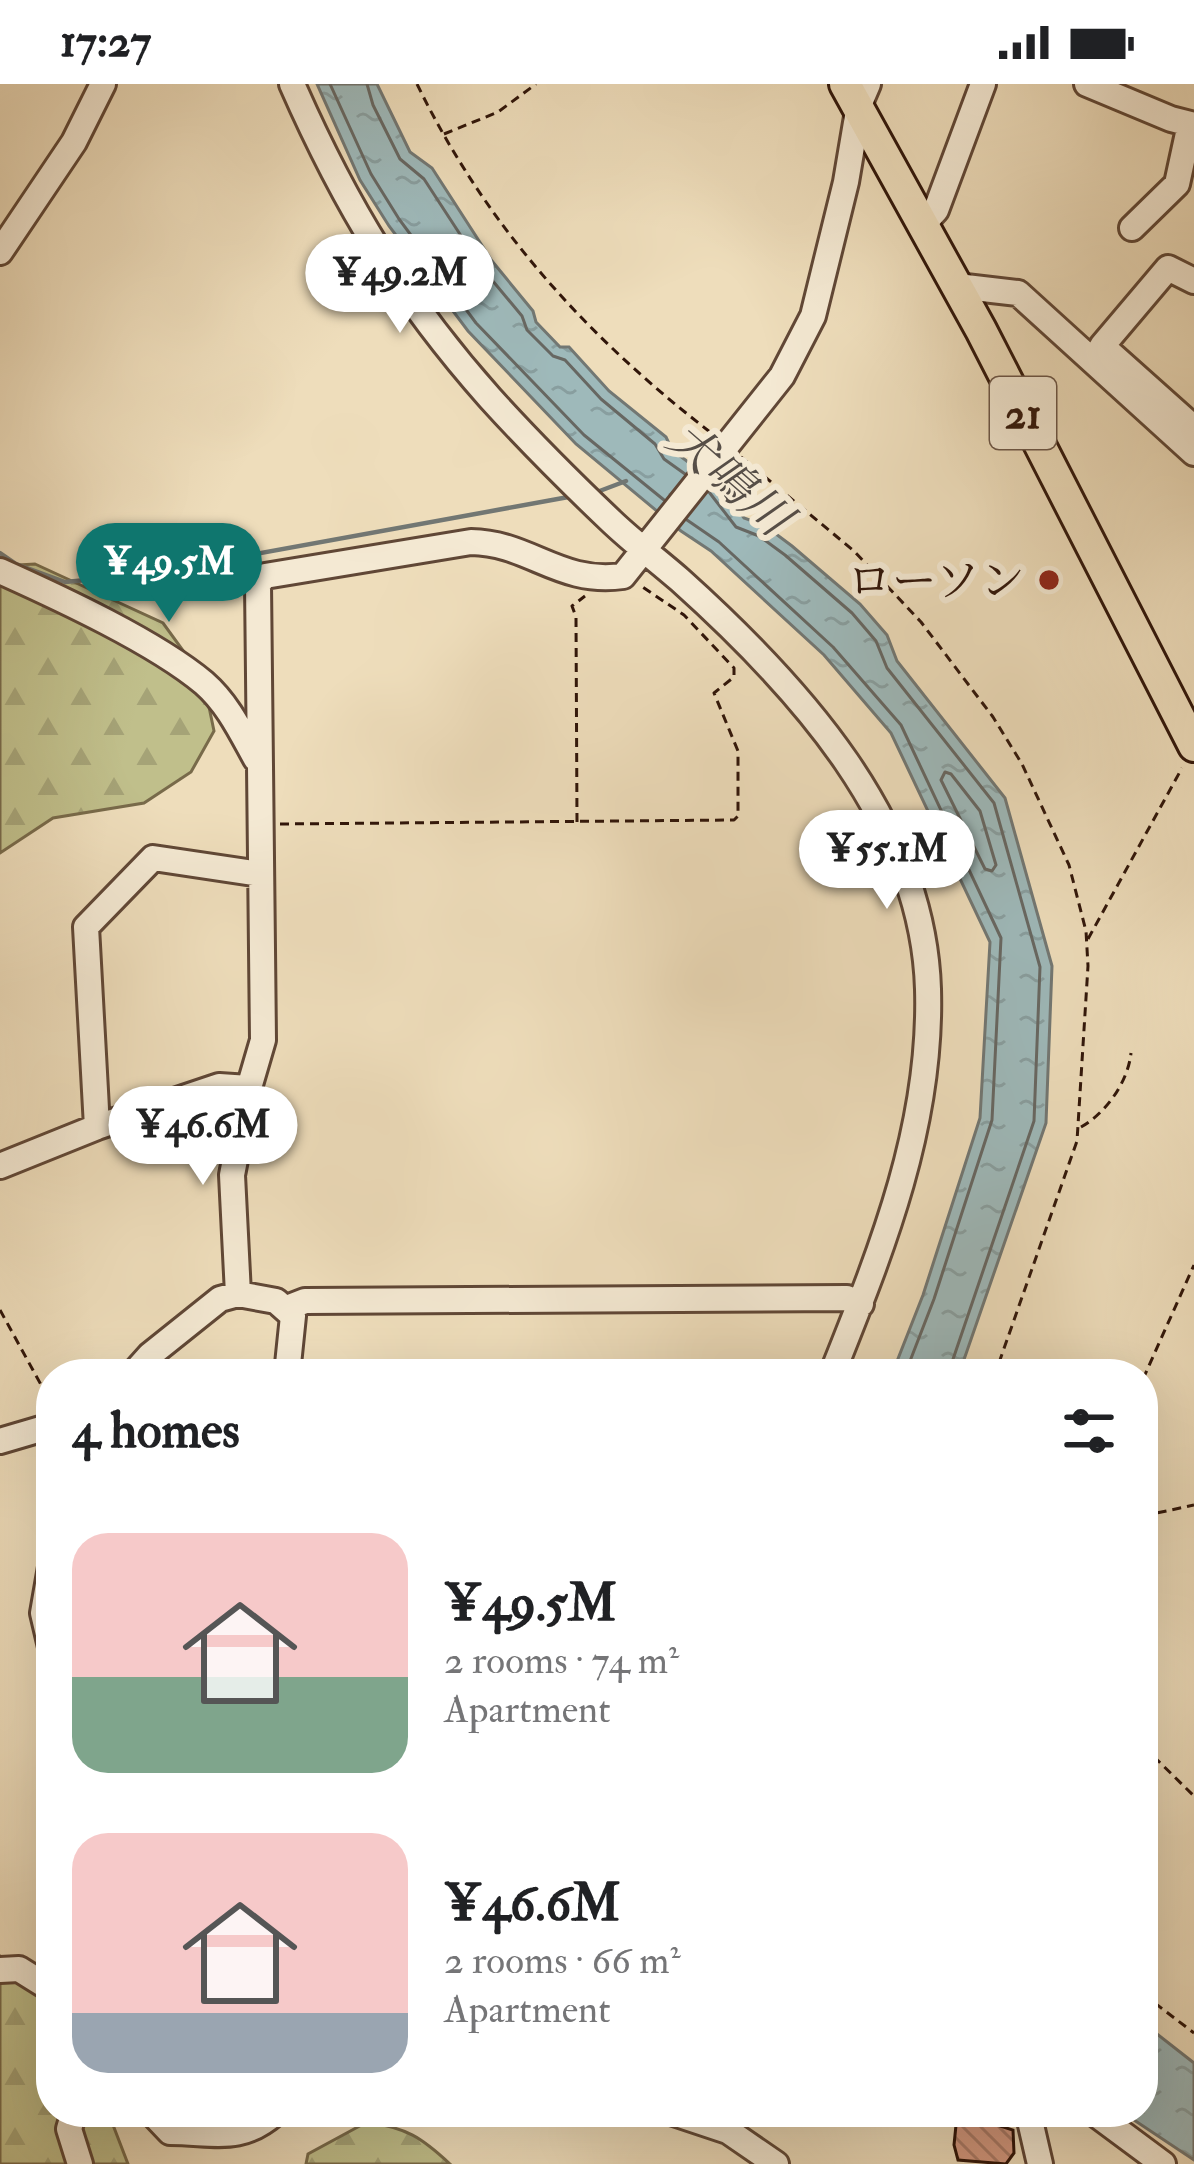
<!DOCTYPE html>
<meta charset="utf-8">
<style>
:root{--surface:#fff;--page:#f6f6f6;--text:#202124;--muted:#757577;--accent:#0f766e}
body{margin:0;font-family:"IM FELL Double Pica","Noto Serif JP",serif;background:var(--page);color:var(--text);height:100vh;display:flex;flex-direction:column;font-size:45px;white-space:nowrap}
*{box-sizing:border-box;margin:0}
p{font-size:39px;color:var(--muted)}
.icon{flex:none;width:66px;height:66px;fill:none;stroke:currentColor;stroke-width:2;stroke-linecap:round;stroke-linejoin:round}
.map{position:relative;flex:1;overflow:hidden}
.drawer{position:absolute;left:36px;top:1275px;width:1122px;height:768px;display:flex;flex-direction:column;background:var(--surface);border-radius:48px;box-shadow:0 12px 48px #0002}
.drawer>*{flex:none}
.price{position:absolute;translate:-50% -102px;padding:0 27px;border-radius:42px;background:#fff;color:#222;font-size:39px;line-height:78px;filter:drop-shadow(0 3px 6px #0008)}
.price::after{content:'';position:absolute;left:50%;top:72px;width:36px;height:27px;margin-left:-18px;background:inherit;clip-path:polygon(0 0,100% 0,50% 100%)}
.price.current{background:var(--accent);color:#fff}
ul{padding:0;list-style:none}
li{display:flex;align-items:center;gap:36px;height:300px;padding:0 36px}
li span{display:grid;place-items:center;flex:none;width:336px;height:240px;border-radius:36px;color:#555}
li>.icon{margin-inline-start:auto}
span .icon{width:144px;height:144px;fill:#fffc;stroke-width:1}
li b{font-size:51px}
h2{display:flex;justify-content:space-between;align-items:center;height:144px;padding:0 36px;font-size:51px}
.status{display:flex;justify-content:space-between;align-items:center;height:84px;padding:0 60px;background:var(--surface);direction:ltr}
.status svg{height:33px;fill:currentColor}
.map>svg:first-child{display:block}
</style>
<div class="status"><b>17:27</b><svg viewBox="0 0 49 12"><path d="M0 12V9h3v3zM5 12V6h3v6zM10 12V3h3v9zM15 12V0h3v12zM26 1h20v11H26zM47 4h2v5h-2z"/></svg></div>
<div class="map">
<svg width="1194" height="2080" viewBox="0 0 1194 2080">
<defs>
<pattern id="forest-firs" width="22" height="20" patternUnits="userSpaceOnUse" patternTransform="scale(3)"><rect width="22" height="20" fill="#c0bf8b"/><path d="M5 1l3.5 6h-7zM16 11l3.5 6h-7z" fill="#a5a377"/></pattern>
<pattern id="water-ripples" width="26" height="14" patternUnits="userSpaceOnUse" patternTransform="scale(3)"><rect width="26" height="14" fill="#9eb9ba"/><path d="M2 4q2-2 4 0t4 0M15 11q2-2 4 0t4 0" fill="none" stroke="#889e9f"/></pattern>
<pattern id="building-back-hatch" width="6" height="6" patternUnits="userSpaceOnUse" patternTransform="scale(3)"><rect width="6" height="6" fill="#d49980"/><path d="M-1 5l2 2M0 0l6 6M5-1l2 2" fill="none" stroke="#ac7c67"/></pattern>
</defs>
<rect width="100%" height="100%" fill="#edb"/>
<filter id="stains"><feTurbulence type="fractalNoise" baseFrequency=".00167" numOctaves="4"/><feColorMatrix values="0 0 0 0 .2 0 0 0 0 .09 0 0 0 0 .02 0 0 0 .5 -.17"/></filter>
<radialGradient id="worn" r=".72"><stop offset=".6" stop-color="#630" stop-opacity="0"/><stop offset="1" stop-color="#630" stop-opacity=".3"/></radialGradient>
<path fill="url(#forest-firs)" stroke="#786a4a" stroke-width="3" d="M35,480L163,539L203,594L214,647L191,688L144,719L53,734L0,769V482Z
M0,1872L34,1902L51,1927V2028H108L128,2080H0Z
M367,2038C407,2044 421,2053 450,2080H306L308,2070Z"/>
<path fill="url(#water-ripples)" stroke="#727773" stroke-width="3" d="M317,0H377L410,68L432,84L492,177L533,227L536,238L560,263H569L609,307L666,353L672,366L723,404L744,434L764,441L792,462L860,520L887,551L897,577L1005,714L1052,882L1046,1039L959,1290H892L923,1211L980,1034L990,858L891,649L824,571L711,467L681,447L576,360L468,247L389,142L360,96Z
M1143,1939L1194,1979V2076L1122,2028H1143Z"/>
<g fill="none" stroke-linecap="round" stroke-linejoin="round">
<path stroke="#676762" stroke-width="3" d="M330,0L371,90L399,135L476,239L584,351L664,416
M367,0L373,21L400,75L424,95L482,184L522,232L527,246L553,272L565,276L601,315L655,360L664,375L685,390
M709,408L736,443L759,452L785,471L852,529L876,557L887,584L994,719L1040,883L1034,1037L948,1290
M687,436L719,458L833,563L901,641L1001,854L992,1036L934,1215L905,1290
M945,688L951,690L980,727L996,781L992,787L985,785L941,696Z"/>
<path stroke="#727773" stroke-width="4.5" d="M597,408L626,397
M0,469L16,480L65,498L140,491L574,412"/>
</g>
<path fill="url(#building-back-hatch)" stroke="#301509" stroke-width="3" d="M972,2033L1013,2046L1014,2069L1006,2080L958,2076L954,2061L956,2041Z"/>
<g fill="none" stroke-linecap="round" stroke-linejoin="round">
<g stroke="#604736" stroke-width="30">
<path id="minor" d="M292,0C345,121 402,215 490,314C528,356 570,398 611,437C633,458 657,476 680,496C798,602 923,738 928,905C932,1042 882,1165 832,1290
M1087,0L1171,35L1194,41
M924,139L936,126L983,0
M1132,144L1177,100L1190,40
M0,168L74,58L103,0
M1194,197L1168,184L1102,262L1194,344
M957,202L1018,209L1194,369
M0,487C60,514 155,558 204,599C228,620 241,648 256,675
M97,1043L86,843L153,774L260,790
M0,1082L97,1043L219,1002L249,1004
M238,1210L232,1091L249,1004L263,956L258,500L265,492L471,458C530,459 559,501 623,492L782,292L813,232L846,98L859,21L868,0
M287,1224L305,1217L847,1214L861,1220
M133,1290L150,1271L220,1215L238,1210L276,1217L293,1232L287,1290
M0,1357L51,1342
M51,1483L43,1529L51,1563
M0,1886L19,1885L51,1905
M74,2028L69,2045L80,2080
M151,2028L170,2048C215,2048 240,2060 276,2028
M671,2028L728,2047L776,2080
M1028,2028L1040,2080
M1093,2028L1163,2080"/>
</g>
<g stroke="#301509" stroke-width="36">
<path id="major" d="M845,0L981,246L1194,662"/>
</g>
<path stroke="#301509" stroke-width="3" stroke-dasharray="9 6" stroke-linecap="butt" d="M417,0C486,142 586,252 710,348
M444,50L498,28L536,0
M741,373L854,467L921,538L993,633L1022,680L1069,781L1086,847L1088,882L1077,1057L995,1290
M577,738L576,533L572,522L585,512
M280,740L734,736L738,732V667L714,609L734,593V584L684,531L641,502
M1088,855L1182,684
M1081,1043C1106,1029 1128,998 1131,969
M0,1226L51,1319
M1143,1295L1194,1181
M1143,1432L1194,1421
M1143,1662L1194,1712
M1143,1910L1194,1949"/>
<use href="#minor" stroke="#f4e9d3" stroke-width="24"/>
<use href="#major" stroke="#edb" stroke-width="30"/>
</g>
<circle fill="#8f2418" stroke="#f4e9d3" stroke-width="4.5" cx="1049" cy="496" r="12"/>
<g text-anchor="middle" stroke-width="12" stroke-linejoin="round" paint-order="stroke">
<rect fill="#f4e9d3" stroke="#6b5546" stroke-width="3" x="990" y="293" width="66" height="72" rx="9"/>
<g font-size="42" font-weight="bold" fill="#301509">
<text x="1023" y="344">21</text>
</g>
<g font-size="45" fill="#301509" stroke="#f4e9d3" text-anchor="end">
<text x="1025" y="512">ローソン</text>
</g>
<g font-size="48" font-style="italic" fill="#564e47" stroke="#f4e9d3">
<text transform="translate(730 394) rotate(41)" y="17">犬鳴川</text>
</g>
</g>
<rect width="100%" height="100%" filter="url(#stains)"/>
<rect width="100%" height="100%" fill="url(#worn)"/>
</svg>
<b class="price" style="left:400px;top:252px">¥49.2M</b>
<b class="price current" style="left:169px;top:541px">¥49.5M</b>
<b class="price" style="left:887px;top:828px">¥55.1M</b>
<b class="price" style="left:203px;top:1104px">¥46.6M</b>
<section class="drawer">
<h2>4 homes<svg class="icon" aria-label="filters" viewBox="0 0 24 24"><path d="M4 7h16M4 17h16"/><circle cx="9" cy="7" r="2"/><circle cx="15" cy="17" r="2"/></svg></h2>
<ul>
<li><span style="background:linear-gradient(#f6c9c9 60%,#7fa58c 0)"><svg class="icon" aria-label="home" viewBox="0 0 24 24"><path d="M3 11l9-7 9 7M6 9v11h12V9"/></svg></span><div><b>¥49.5M</b><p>2 rooms · 74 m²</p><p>Apartment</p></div></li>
<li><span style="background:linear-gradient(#f6c9c9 75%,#9aa5b1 0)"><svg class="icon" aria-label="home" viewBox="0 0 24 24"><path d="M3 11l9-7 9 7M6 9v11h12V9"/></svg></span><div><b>¥46.6M</b><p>2 rooms · 66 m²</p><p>Apartment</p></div></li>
</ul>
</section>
</div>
